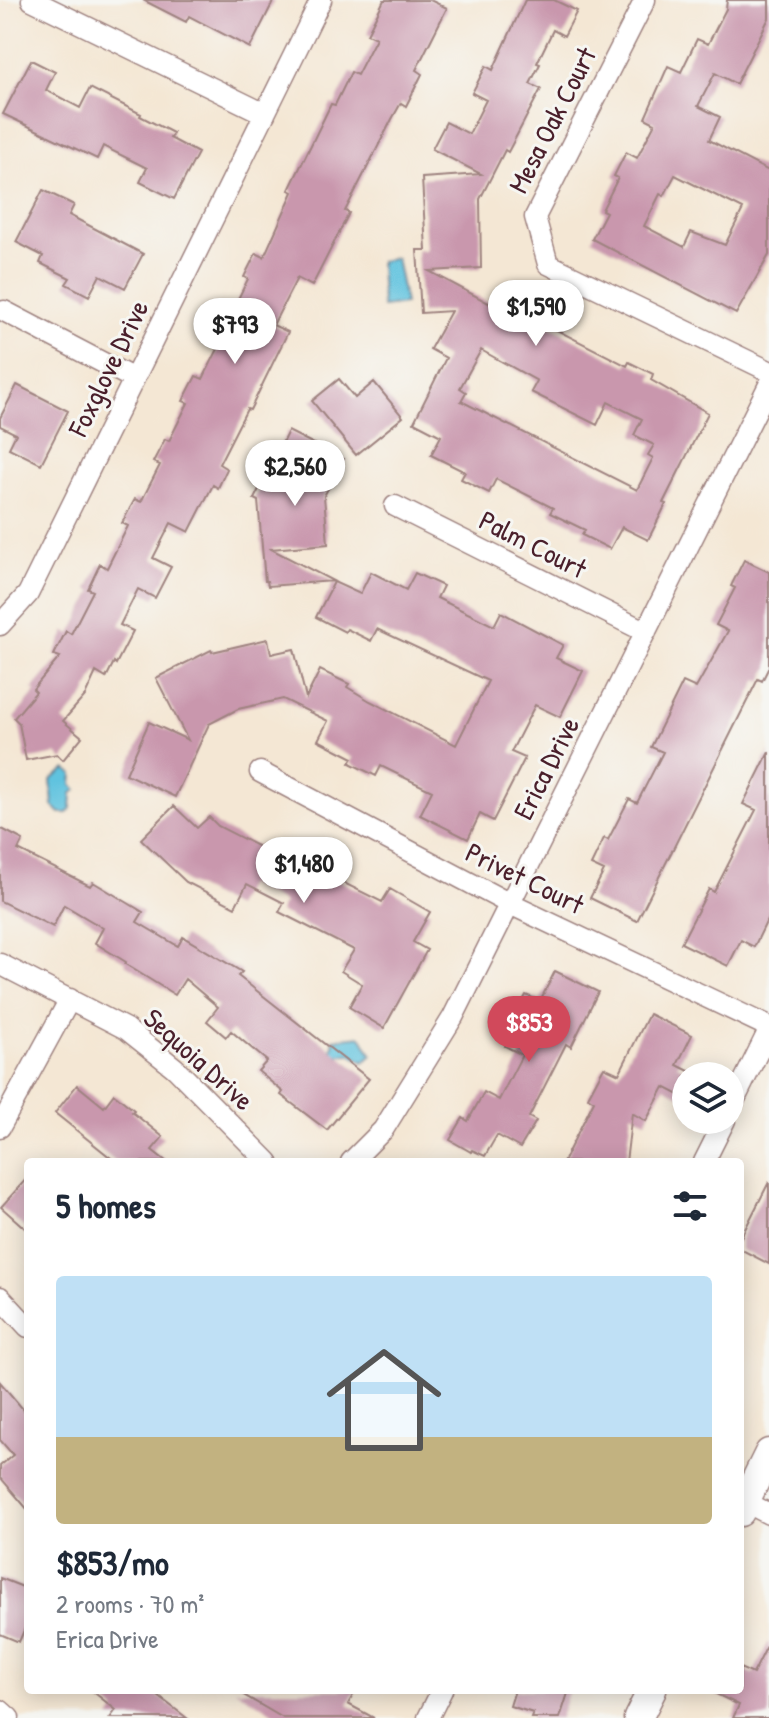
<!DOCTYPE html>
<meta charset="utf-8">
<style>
:root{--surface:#fff;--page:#f6f6f7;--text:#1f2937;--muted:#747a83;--line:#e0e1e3;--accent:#d1495b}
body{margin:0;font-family:"Patrick Hand",sans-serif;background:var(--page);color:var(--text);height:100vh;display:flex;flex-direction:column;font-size:30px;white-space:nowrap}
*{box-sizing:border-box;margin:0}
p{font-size:26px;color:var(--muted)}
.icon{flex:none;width:44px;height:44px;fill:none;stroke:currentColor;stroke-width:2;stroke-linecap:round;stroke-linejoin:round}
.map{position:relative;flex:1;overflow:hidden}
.drawer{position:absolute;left:24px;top:1158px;width:720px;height:536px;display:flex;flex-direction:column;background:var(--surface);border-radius:8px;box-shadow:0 4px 20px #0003}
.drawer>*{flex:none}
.fabs{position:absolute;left:672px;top:1062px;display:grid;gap:16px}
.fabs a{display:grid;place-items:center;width:72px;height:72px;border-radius:50%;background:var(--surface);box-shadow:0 4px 20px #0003;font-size:40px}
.price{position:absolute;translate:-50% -68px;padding:0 18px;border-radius:28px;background:#fff;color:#222;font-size:26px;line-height:52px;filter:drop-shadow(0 2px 4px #0008)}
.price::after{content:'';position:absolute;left:50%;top:48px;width:24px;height:18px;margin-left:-12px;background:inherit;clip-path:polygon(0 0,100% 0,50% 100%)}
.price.current{background:var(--accent);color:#fff}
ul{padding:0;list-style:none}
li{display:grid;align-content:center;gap:16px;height:424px;padding:0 32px}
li+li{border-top:2px solid var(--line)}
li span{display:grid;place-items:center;height:248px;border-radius:8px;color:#555}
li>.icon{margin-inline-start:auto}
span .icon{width:144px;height:144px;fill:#fffc;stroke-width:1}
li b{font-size:34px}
h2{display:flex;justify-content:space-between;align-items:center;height:96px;padding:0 32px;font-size:34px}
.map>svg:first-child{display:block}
</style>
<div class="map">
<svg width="769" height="1718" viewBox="0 0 769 1718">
<rect width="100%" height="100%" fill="#f6f6f2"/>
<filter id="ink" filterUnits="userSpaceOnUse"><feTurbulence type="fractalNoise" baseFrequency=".0125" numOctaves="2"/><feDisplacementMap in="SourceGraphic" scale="16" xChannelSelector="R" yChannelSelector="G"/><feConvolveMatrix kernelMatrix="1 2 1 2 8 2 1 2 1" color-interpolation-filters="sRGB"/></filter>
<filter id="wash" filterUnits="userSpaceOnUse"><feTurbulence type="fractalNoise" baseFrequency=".006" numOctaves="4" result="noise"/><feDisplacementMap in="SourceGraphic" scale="32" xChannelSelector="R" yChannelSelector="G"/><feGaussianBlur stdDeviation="1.8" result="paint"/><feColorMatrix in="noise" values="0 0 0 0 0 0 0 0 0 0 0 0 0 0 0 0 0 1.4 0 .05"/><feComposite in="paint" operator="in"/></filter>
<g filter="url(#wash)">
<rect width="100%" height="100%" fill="#f4e7d4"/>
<path fill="#61c3df" stroke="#567185" stroke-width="2" d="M396,258L405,304L382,307L380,261Z
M66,769L73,774L72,784L77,790L72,793L71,808L67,813H60L53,806L51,780Z
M361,1036L372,1055L364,1062L350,1054L336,1056L332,1051L334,1039Z"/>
<g id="blocks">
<path fill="#c997ad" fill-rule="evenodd" d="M143,0H274L250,48L189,16L186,22Z
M384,0H430L447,8L416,70L422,74L406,106L401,103L392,119L345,211L349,213L312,286L297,278L273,325L288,332L250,410L247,409L219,464L227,469L218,488L213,485L189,532L171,523L153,558L171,567L155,598L138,589L120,625L133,631L116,664L114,662L106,678L96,672L85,696L63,721L82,737L63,760L57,754L26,760L19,723L14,718L36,692L33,689L60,657L54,655L66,631L71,634L93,591L88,589L100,564L107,568L128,526L122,523L135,499L141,502L160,465L153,462L165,439L169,441L188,403L183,401L196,376L203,379L221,343L217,341L248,279L244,277L256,253L264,257L293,192L289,190L331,104L335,105L351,72L357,75L376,38L367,34Z
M525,0H554L577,11L564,36L553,30L537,63L540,64L530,84L541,89L508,152L505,150L480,199L481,268L429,271L537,329L541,322L627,366L629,362L653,374L651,380L708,413L663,503L666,504L648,540L622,527L610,549L582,535L585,530L550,513L553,508L496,479L489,493L461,479L465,472L431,455L441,436L414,422L446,358L430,349L451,311L421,313L417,250H426L422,178L481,174L432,149L446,122L469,134L486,100L472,93L486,66L493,70ZM481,350L537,381L531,392L597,425L608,402L642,419L634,435L654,445L648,455L653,458L637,490L461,401L466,392L460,388Z
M727,0H769V18L736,84L715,73L698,106L720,117L709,140L769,171V255L736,314L592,239L606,212L602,210L618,178L614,176L626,152L637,158L655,123L645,118L668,66L681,72L697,39L708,44L726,9ZM675,175L743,209L725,245L691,232L684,247L644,226L660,194L664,196Z
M31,60L55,72L46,90L80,108L90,88L141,114L140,116L173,133L170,138L198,153L174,199L140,182L147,168L103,146L97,159L3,114Z
M43,190L74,205L69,215L143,254L125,288L100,275L89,296L66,284L70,278L40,263L43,256L16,242Z
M339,379L355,398L374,382L403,417L356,455L312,401Z
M17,385L68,411L41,464L9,448L16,434L0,426V418Z
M288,431L344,459L324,496L328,544L271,549L333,581L268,586L267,581H265L258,501L254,499Z
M744,560L769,572V667L762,681L758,679L637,921L590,898L604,871L591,865L604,838L608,840L629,799L637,803L663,752L651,747L683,682L696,688L728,631L716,625L735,588L731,586Z
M371,572L406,590L415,573L443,586L437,598L494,626L501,612L563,645L556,658L583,671L560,717L535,705L511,752L525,758L493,821L480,814L468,839L420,815L432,791L381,766L376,776L350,763L353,758L318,740L328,721L283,699L238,709L209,724L175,797L126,774L149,722L188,740L156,678L211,650L212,652L268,639L271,654L294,649L306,698L320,670L349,684L347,687L370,701L456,745L488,681L377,629L371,641L347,629L345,632L316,617L334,582L360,594Z
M769,752V916L754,947L741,940L728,966L681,943L709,889L714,892L756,810L743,804Z
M174,806L197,828L209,817L218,826L265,850L267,848L302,866L304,863L382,902L390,889L430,912L413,942L427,950L384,1028L349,1007L362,984L341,971L354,950L279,912L284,903L247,884L235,907L186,882L141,839Z
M0,828L23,840L18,850L90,886L93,882L143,912L137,922L178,946L183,937L242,972L238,976L369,1079L327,1130L281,1095L283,1092L258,1071L267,1061L231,1031L226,1037L207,1021L218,1007L185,979L175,995L125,964L126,962L95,943L103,928L64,905L53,927L0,901Z
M555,971L598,992L571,1047L566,1044L529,1117L536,1121L520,1148L497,1135L485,1156L472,1150L471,1152L450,1140L463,1118L468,1121L484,1092L499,1100L522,1055L505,1046L518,1020L514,1018L526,995L540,1001Z
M649,1014L692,1035L677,1065L693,1073L691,1076H686V1086L681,1096L664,1087L646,1121L632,1113L626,1162H563L594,1101L588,1097L604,1067L619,1074Z
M77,1085L104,1107L114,1094L134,1110L132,1112L163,1137L152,1150L167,1162H116L55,1113Z
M28,1177V1231L1,1207Z
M769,1182V1264L740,1249V1239Z
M0,1382L28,1415V1510L0,1477V1466L13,1455L0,1440Z
M0,1578L28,1589V1621L19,1642L0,1634Z
M769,1642V1718H733L739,1705L708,1690H740V1668L753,1674Z
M91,1690H150L187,1718H110L116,1710Z
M235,1690H356L348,1704L374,1718H283Z
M515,1690H569L560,1718H531L533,1713L510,1706Z"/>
</g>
</g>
<g filter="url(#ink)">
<use href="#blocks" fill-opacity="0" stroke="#9f8380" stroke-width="2"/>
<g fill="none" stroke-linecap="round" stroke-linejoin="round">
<g stroke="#9f8380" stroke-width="23">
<path id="minor" d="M32,0L265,114
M645,0L535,217L548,264L769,371
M4,311L134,379
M395,506L646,632
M0,625L28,594L321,0
M260,772L510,904L769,1027
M0,964L126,1029L175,1068L268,1162
M730,1109L769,1030
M0,1127L70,999
M351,1162L383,1130L453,1017L769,385
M704,1162L725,1120
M0,1297L28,1327
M740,1499L769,1514
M0,1710L9,1718
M428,1718L442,1690"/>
</g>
<g stroke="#9f8380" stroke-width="31">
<path id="secondary" d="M740,1512L769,1453
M638,1718L652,1690"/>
</g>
<use href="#minor" stroke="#fff" stroke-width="20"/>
<use href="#secondary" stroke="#fff" stroke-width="28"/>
</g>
</g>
<g text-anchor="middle" stroke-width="6" stroke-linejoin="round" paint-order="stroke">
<g font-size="28" fill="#4a1f2b" stroke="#f6f6f2">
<text transform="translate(552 120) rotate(-63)" y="10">Mesa Oak Court</text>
<text transform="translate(108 368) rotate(-64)" y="10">Foxglove Drive</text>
<text transform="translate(533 544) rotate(27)" y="10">Palm Court</text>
<text transform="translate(546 768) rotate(-63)" y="10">Erica Drive</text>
<text transform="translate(525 878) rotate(26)" y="10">Privet Court</text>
<text transform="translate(199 1059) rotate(42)" y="10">Sequoia Drive</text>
</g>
</g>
</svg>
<div class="fabs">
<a><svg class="icon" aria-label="layers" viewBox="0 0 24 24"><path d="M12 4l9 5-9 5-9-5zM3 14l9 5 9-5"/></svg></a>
</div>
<b class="price" style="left:536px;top:348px">$1,590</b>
<b class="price" style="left:235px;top:366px">$793</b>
<b class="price" style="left:295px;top:508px">$2,560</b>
<b class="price" style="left:304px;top:905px">$1,480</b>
<b class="price current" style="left:529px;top:1064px">$853</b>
<section class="drawer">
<h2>5 homes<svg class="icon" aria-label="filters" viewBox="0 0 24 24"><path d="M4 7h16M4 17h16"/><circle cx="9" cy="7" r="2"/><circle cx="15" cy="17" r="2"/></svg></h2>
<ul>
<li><span style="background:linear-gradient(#bfe0f5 65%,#c2b280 0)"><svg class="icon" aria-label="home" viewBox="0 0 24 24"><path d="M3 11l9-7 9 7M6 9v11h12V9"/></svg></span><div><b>$853/mo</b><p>2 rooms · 70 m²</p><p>Erica Drive</p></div></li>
</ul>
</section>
</div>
